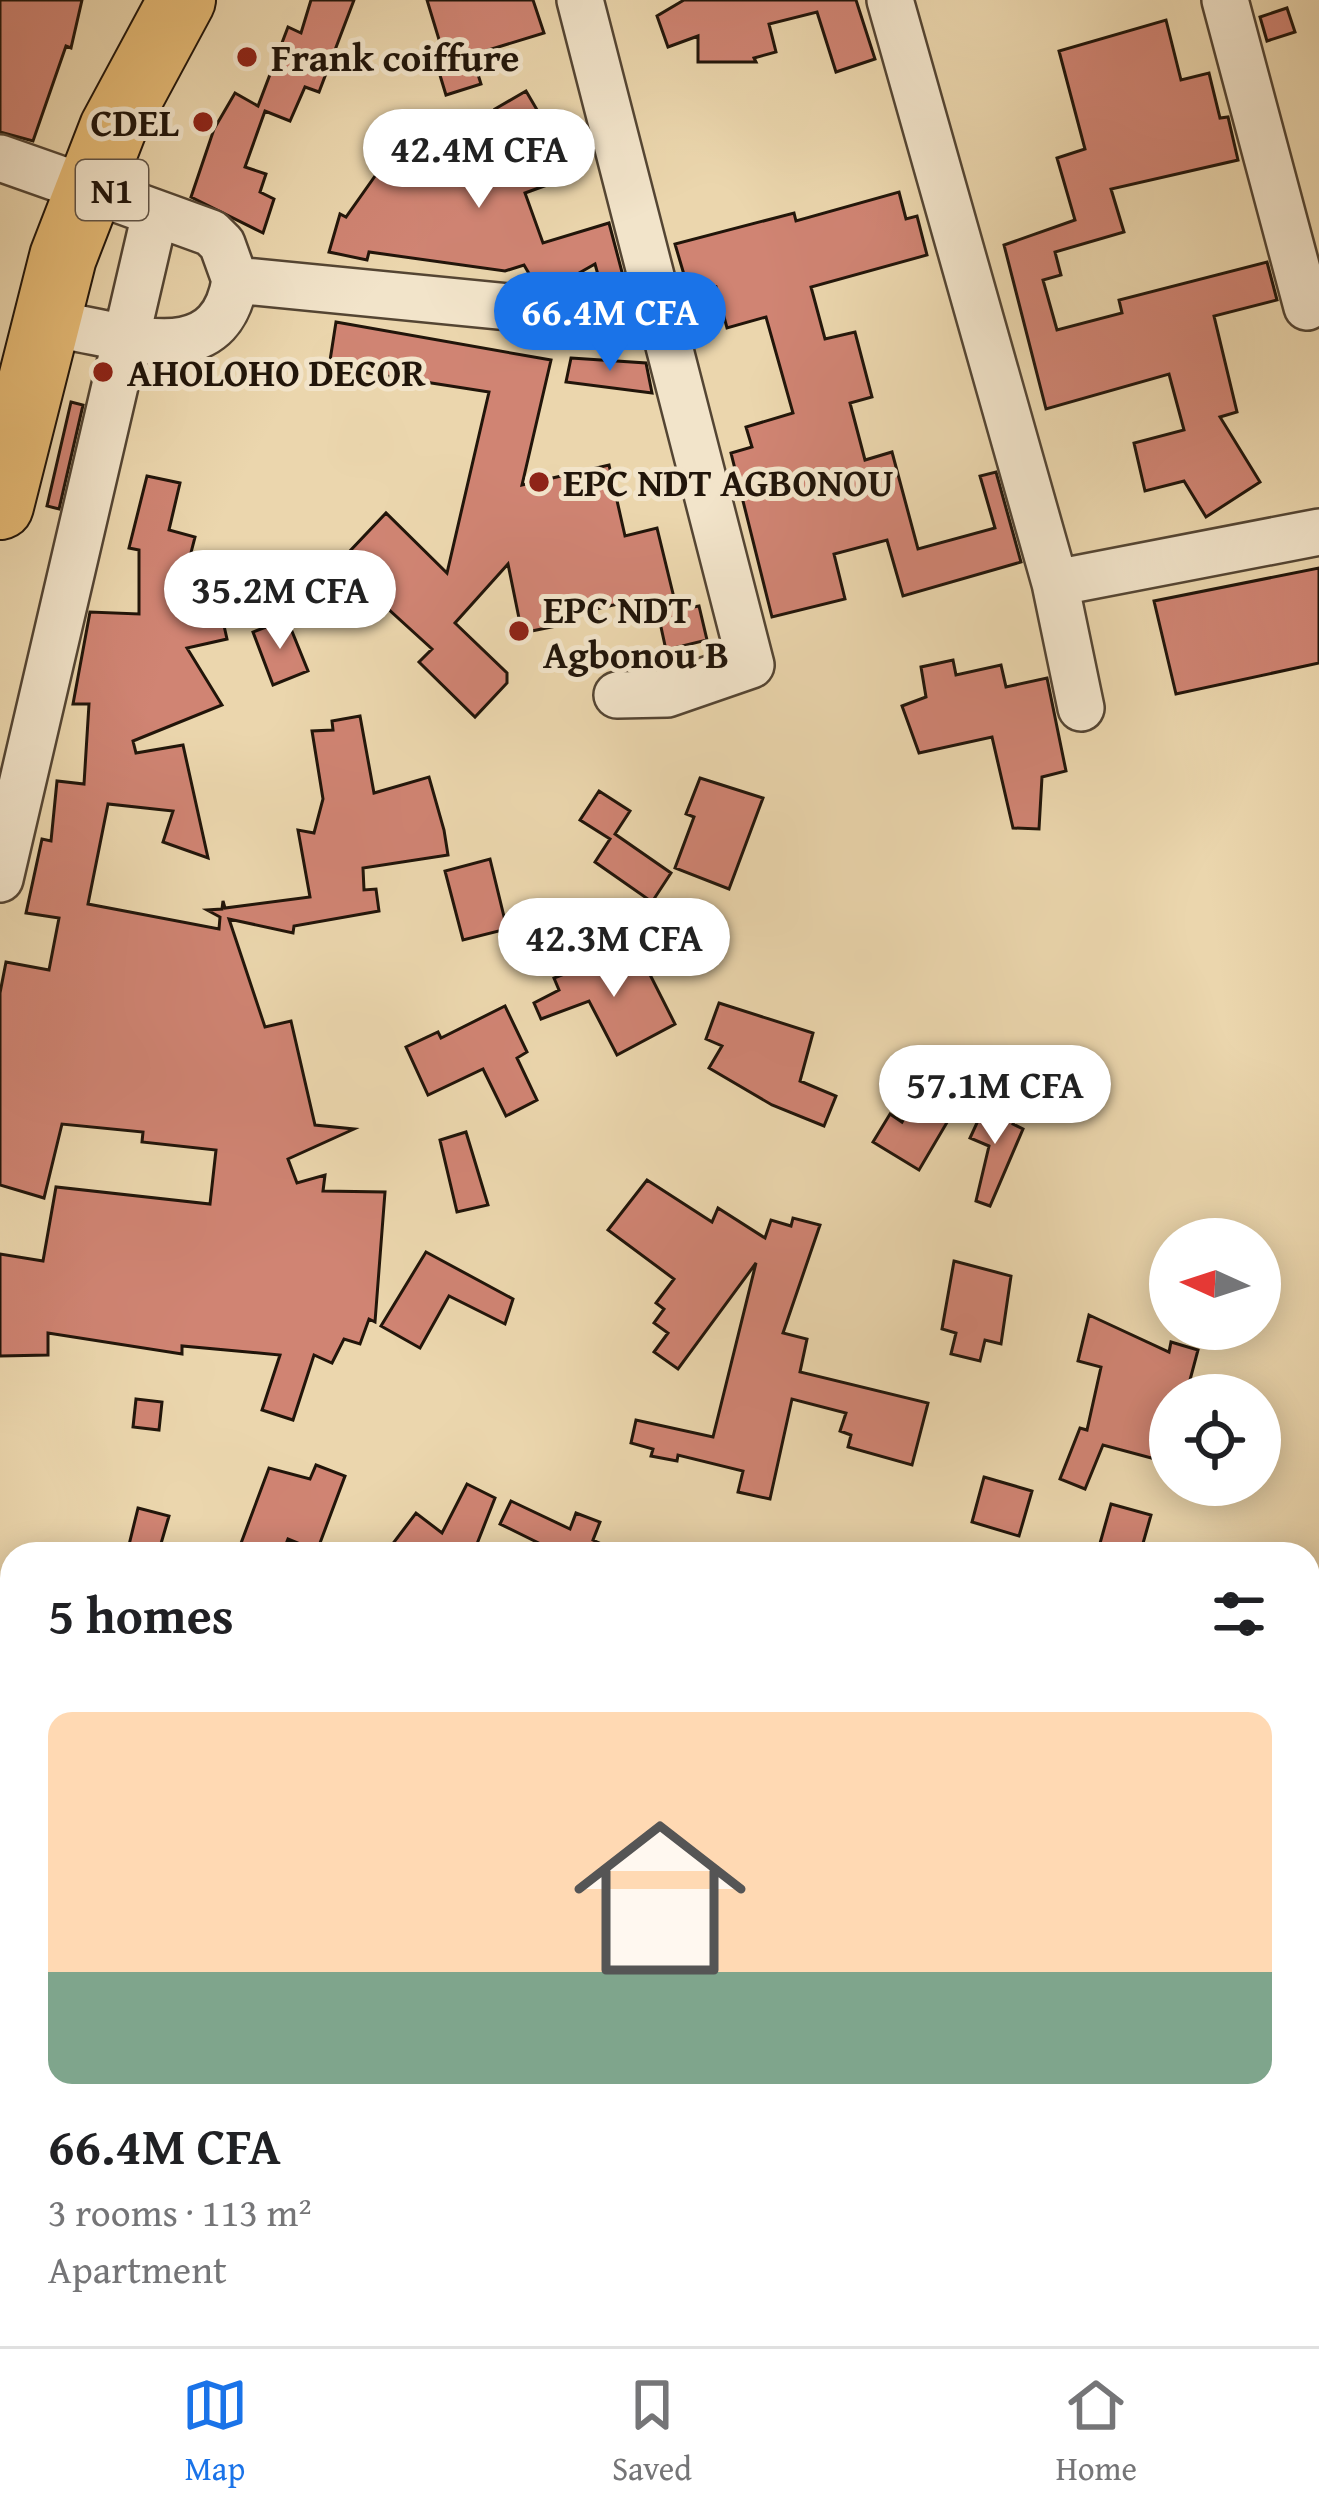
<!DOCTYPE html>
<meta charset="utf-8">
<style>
:root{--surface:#fff;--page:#f2f2f2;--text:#202124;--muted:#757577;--line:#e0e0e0;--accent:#1a73e8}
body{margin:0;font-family:"Gentium Book Plus",serif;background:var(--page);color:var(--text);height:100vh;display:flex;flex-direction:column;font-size:45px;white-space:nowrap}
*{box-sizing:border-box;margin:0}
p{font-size:39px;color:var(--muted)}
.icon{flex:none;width:66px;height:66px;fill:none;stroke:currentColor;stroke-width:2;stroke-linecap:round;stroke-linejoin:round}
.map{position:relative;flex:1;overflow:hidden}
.panel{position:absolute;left:0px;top:1542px;width:1320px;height:804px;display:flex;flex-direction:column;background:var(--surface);border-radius:36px 36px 0 0;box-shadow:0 6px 30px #0003}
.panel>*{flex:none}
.needle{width:78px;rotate:273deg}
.fabs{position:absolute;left:1149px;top:1218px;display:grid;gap:24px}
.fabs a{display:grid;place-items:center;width:132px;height:132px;border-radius:50%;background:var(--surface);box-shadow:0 6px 30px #0003;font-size:60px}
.price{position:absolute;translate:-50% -102px;padding:0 27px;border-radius:42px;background:#fff;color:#222;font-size:39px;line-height:78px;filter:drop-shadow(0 3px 6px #0008)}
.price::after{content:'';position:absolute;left:50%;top:72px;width:36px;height:27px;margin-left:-18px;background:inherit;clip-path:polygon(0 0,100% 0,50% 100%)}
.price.active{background:var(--accent);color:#fff}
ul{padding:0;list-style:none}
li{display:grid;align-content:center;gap:24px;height:636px;padding:0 48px}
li+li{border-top:3px solid var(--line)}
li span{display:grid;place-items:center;height:372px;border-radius:24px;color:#555}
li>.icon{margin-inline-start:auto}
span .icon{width:216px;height:216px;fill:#fffc;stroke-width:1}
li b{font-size:51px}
h2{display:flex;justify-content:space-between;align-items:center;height:144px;padding:0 48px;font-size:51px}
.dock{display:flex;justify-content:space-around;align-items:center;height:168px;border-top:3px solid var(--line);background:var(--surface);font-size:33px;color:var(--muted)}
.dock a{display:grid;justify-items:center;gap:6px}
.dock .active{color:var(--accent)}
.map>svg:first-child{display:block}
</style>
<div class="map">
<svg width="1319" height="2346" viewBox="0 0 1319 2346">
<rect width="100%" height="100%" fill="#ebd6ad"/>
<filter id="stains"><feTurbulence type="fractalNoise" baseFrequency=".00167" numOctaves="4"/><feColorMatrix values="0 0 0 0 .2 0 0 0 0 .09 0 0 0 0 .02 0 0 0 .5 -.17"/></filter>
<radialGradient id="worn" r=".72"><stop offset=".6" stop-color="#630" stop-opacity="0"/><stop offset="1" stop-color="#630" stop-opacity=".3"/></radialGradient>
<path fill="#d08473" stroke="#21150a" stroke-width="3" d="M0,0H82L71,48L66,46L33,141L0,132Z
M311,0H354L319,92L305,87L290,121L265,111L245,167L266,174L260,192L274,199L263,233L191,197L214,129L235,93L258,106L288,27L301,33Z
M427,0H533L544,33L472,55L481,84L446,95L432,49L441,46Z
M684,0H856L875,59L836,72L817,12L769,24L776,52L754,58L756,62H698V36L668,47L657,16Z
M1287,8L1295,32L1267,41L1260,17Z
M1166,20L1181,80L1209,73L1220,118L1228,117L1238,160L1111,189L1124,232L1055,252L1061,275L1043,280L1057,330L1122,313L1119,300L1267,262L1277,300L1214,316L1237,412L1220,417L1260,482L1206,517L1184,481L1145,491L1134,443L1184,430L1169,374L1046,409L1004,245L1075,220L1057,158L1085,149L1059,51Z
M526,91L561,151L571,147L580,173L525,193L543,243L609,223L627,291L602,289L595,264L558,285L534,282L524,265L505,271L369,252L367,260L329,252L340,214L346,217L392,152L448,175L451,168L516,144L495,109Z
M899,192L906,219L917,216L927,255L811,287L825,339L855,332L872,397L850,403L865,460L892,452L918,549L995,528L980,476L996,472L1021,562L903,596L887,540L834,554L845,599L772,617L731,453L752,447L746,427L793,413L766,317L727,328L716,287L690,295L675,244L794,213L796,221Z
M336,322L551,360L522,485L609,465L625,536L657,528L677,610L699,606L707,640L666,650L659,618L641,624L635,600L570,615L571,623L522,633L508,564L455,623L507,673V683L475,717L419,662L432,649L374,596L383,585L349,552L386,513L447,573L489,392L329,367Z
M571,358L646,363L652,393L566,382Z
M71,402L83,405L59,509L47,506Z
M147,476L180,483L169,530L195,537L177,607L218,599L227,639L187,648L222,705L133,741L136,753L183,745L208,858L163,842L173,811L108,804L88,904L219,929L220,917L207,910L222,909L223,901L225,908L310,897L298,830L314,833L323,799L312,731L333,730L332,721L360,716L374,793L429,777L444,830L448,855L363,868L364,890L376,889L379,911L294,926L293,933L229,919L265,1027L291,1021L315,1125L354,1129L288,1159L297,1183L325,1175L323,1191L385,1192L375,1322L369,1319L360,1344L344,1339L332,1363L314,1355L293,1420L262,1410L280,1355L182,1346V1354L48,1333V1355L0,1356V1254L43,1261L56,1187L210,1204L216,1150L142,1142L143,1132L62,1124L44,1198L0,1185V993L6,962L49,970L59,918L26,913L42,839L51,841L57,781L84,784L89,704H73L90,612L139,614V550L129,548Z
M1319,568V663L1176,694L1154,601Z
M287,619L308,671L273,685L253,632Z
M953,660L956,675L1001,665L1006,687L1047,678L1066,771L1042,777L1039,829L1013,828L992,737L919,753L902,706L926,697L921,667Z
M700,778L763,798L729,889L675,868L694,817L686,814Z
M599,791L630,811L615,834L671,873L652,902L595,862L610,839L580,820Z
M490,859L507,929L463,940L445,871Z
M637,949L675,1024L617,1055L589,1001L541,1019L534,1003L559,990L554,978L597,961L600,968Z
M719,1003L813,1033L800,1081L836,1096L824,1126L772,1105L709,1068L722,1046L706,1039Z
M505,1006L527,1052L517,1058L537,1100L506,1116L483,1069L428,1095L406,1047L438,1032L441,1038Z
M916,1098L949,1119L919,1170L873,1142L890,1114L902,1122Z
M987,1101L1017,1115L1013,1124L1023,1129L990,1206L976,1201L989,1146L970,1138Z
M466,1132L488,1205L457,1212L440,1140Z
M647,1180L712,1222L718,1208L765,1238L771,1220L791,1226L793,1218L820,1225L783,1333L807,1339L800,1372L928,1403L912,1465L848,1447L851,1435L840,1431L846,1413L792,1399L770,1499L738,1492L743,1471L678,1455L677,1461L651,1456L653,1449L631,1443L636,1420L713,1437L756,1263L678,1369L654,1352L668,1333L654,1323L664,1309L656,1303L674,1279L608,1230Z
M426,1252L513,1299L505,1324L449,1296L420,1348L381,1326Z
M954,1261L1011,1276L1001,1344L985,1340L980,1361L951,1354L956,1333L942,1329Z
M1089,1315L1169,1352L1171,1342L1198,1350L1186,1395H1170V1463L1103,1445L1085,1489L1060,1479L1080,1428L1087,1430L1101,1367L1078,1361Z
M136,1399L162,1402L159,1430L133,1427Z
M316,1465L345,1476L317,1551L288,1539L282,1554H237L269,1468L310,1479Z
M984,1477L1032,1491L1019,1536L972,1522Z
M467,1484L495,1498L473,1554H385L416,1513L442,1533Z
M511,1501L570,1529L576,1513L600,1522L593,1540L623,1554H561L500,1524Z
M1111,1504L1151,1515L1140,1554H1097Z
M138,1508L169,1516L158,1554L128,1549Z"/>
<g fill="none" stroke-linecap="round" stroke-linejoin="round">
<g stroke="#544533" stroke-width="50">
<path id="minor" d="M580,0L751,665L667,694L617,695
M890,0L1055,583L1081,708
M1225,0L1307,307
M0,158L88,189
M109,196L211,233L222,244L235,280L661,322
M65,326C132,337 220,372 235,280
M1055,583L1319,532
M0,879L155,214
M1308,1934L1319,1892
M1199,2346L1202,2334"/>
</g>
<g stroke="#21150a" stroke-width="70">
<path id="highway" d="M0,506L63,257L113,128L182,0"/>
</g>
<use href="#minor" stroke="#f2e4ca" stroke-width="45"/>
<use href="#highway" stroke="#e6bb76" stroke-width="66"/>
</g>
<g fill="#8f2418" stroke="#f2e4ca" stroke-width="4.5">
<circle cx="247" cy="57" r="12"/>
<circle cx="203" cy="122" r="12"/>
<circle cx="103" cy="372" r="12"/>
<circle cx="539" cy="482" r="12"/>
<circle cx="519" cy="631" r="12"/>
</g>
<g text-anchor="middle" stroke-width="10" stroke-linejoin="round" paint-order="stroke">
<rect fill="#f2e4ca" stroke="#605344" stroke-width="3" x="76" y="160" width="72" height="60" rx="9"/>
<g font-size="36" font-weight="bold" fill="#21150a">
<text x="112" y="203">N1</text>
</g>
<g font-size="39" font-weight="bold" fill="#21150a" stroke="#f2e4ca" text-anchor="start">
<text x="271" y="71">Frank coiffure</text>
<text x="179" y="136" text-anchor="end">CDEL</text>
<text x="127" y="386">AHOLOHO DECOR</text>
<text x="563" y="496">EPC NDT AGBONOU</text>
<text x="543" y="623">EPC NDT<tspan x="543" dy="45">Agbonou B</tspan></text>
</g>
</g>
<rect width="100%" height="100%" filter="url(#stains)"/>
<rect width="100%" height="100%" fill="url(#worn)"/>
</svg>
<div class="fabs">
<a><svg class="needle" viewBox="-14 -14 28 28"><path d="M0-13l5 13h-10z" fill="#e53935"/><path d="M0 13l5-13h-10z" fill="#757577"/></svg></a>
<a><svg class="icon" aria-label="locate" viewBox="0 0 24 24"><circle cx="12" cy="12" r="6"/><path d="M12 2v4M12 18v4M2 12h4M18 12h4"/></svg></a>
</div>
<b class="price" style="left:479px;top:211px">42.4M CFA</b>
<b class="price active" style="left:610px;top:374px">66.4M CFA</b>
<b class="price" style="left:280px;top:652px">35.2M CFA</b>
<b class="price" style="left:614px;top:1000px">42.3M CFA</b>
<b class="price" style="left:995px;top:1147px">57.1M CFA</b>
<section class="panel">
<h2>5 homes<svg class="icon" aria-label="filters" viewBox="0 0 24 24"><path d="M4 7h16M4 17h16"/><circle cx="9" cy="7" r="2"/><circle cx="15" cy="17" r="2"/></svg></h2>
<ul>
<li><span style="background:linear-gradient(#ffd9b3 70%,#7fa58c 0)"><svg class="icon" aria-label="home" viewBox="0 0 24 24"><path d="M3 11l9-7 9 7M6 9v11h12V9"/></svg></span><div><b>66.4M CFA</b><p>3 rooms · 113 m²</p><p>Apartment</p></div></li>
</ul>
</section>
</div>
<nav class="dock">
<a class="active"><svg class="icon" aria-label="map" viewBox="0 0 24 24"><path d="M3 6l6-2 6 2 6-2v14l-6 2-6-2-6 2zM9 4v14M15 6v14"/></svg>Map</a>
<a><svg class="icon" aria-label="saved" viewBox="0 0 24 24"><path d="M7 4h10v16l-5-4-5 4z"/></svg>Saved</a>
<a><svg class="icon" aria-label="home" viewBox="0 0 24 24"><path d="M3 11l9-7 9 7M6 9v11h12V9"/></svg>Home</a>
</nav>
